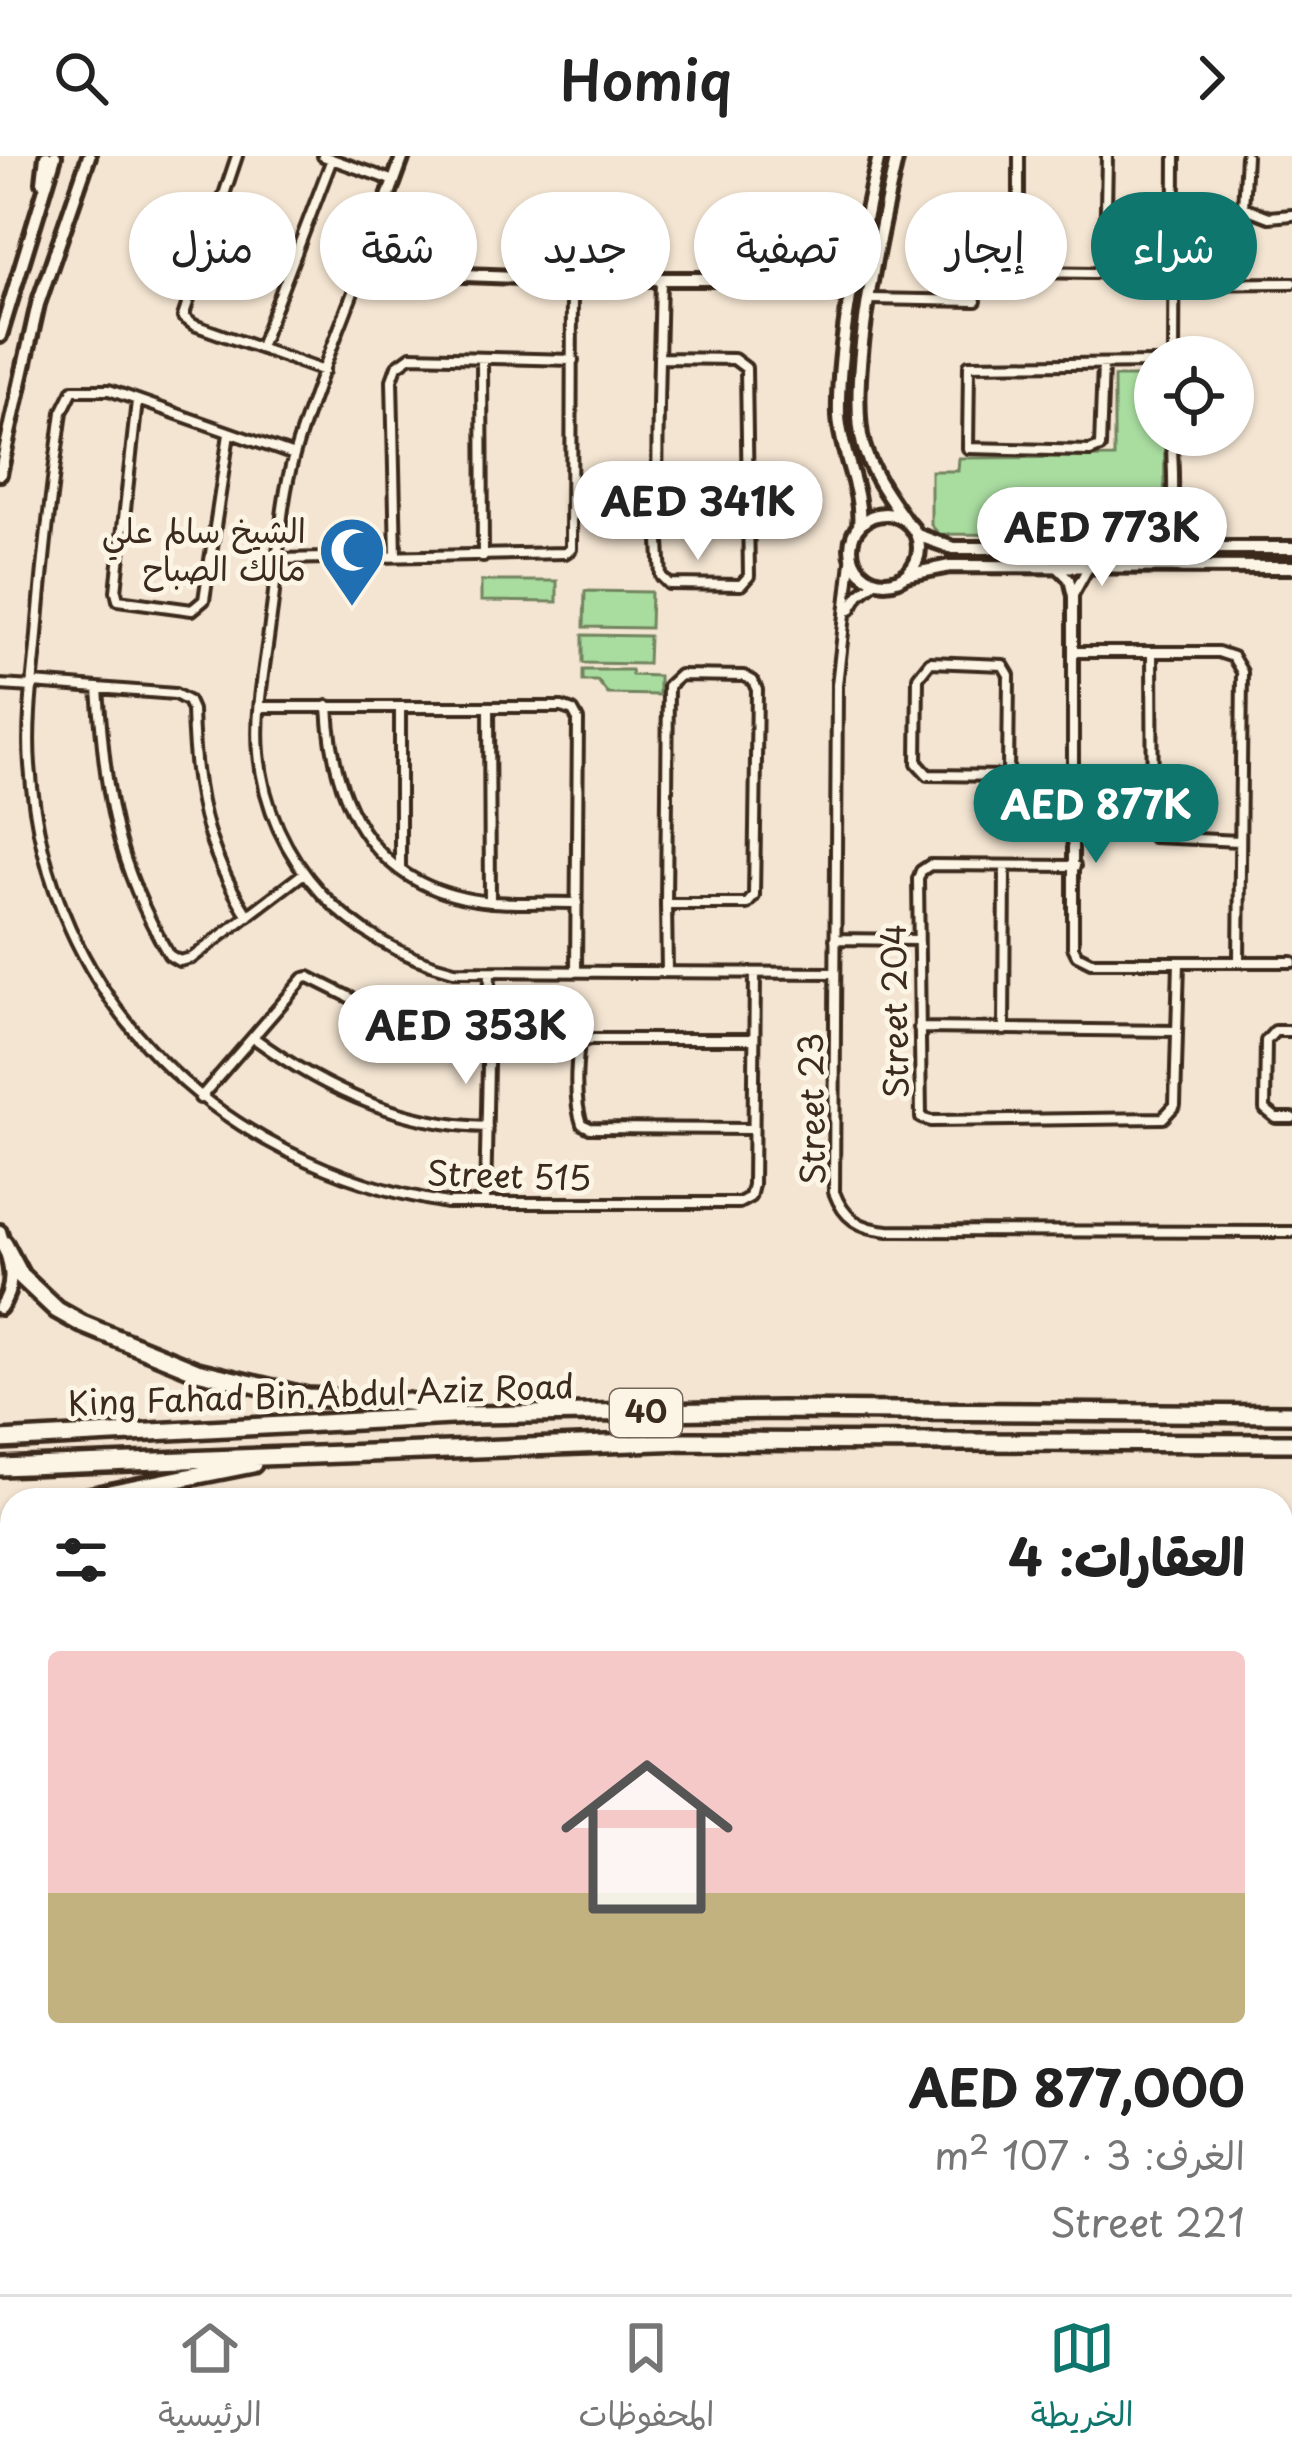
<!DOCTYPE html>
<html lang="ar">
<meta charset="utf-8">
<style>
:root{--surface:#fff;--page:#f6f6f6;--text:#222;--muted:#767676;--line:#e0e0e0;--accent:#0f766e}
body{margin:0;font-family:"Playpen Sans","Playpen Sans Arabic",sans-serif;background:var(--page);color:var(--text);direction:rtl;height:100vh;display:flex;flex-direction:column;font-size:45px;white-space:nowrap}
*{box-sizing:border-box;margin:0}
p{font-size:39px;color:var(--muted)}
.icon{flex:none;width:66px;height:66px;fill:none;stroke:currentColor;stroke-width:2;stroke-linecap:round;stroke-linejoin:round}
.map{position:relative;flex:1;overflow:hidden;direction:ltr}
.sheet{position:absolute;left:0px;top:1332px;width:1293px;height:807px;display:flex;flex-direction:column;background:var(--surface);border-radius:36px 36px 0 0;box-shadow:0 3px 9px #0004;direction:rtl}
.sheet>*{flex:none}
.top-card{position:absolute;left:36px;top:36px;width:1221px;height:108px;direction:rtl;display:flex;gap:24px}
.controls{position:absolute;left:1134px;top:180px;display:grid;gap:24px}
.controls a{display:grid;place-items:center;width:120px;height:120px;border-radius:50%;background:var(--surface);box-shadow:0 3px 9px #0004;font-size:60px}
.price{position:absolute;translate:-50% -102px;padding:0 27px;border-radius:42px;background:#fff;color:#222;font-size:39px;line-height:78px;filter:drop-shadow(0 3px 6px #0008)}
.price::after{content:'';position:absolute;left:50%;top:72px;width:36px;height:27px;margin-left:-18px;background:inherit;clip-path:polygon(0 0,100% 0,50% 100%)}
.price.current{background:var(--accent);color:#fff}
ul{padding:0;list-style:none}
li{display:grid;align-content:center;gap:24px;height:636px;padding:0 48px}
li+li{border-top:3px solid var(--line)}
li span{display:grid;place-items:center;height:372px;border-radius:12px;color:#555}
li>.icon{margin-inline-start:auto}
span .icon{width:216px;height:216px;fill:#fffc;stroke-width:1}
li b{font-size:51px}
h2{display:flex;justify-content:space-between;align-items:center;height:144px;padding:0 48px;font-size:51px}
.pill{padding:0 42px;border-radius:54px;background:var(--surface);box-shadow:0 3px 9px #0004;font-size:42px;line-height:108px}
.pill.current{background:var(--accent);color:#fff}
header{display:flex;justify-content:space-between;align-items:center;height:156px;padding:0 48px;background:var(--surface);font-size:54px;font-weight:600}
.tab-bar{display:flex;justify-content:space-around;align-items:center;height:168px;border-top:3px solid var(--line);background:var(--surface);font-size:33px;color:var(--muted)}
.tab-bar a{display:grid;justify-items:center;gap:6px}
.tab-bar .current{color:var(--accent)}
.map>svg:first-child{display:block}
</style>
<header><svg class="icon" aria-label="forward" viewBox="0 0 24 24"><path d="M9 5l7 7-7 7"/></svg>Homiq<svg class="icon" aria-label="search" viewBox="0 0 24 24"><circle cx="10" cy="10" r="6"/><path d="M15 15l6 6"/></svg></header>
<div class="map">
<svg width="1292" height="2138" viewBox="0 0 1292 2138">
<rect width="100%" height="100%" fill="#f4e5d2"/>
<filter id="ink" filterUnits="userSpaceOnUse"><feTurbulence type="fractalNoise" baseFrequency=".00833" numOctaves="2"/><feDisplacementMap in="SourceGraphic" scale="24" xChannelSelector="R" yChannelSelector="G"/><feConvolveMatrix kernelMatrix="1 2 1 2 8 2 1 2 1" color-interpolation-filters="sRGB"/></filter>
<g filter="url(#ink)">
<path fill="#a9dda0" stroke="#72845f" stroke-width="3" d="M1114,221H1155V279H1165L1164,368L1151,380L939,378L931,369V315H958L959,302L1114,301Z
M481,425H557V446L481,445Z
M585,435L651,436L650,472L584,471Z
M583,479L649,480L648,508L583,507Z
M583,514H631L632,519L659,520V539L608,538L598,525H583Z"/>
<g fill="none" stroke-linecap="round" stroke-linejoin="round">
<g stroke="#3b2a1e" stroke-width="16">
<path id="minor" d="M237,0L183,161L194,169L324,215
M323,0L394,25
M1019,0V106L1030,116L1094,117L1102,114L1105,106L1107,0
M1246,0L1243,51L1269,61L1292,59
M361,115C339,175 313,235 295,296C279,348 279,406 271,460C266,505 255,552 259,597C268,706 351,789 454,815L835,817
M1174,128L1292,127
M870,143L976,145
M260,191L332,3
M1174,201L1175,0
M660,202L734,203L746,212L749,420L741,429L669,428L661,420C654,322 659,221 661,122
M482,204L483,401
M1103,208L1100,291L1090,295L968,292L969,209L1155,207
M137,245L116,435L118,444L192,454L204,444L229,278
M294,299L109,234H73L62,256C51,334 42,413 36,491C32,530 27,571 30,609C46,846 220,1009 447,1047H739L750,1041L753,1029L755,818
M1171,366L1188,392
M1153,391C1182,367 1171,314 1172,279
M852,397L837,529L834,1036C844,1063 859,1072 888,1075L1292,1076
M396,400L392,224L397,210L411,200L573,204
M279,403L565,397L571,393L572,123
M1058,412L1069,423L1073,440V791L1077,799L1091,806H1292
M1073,439L1089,410
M850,454L859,439L876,425
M1074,496H1218L1233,501L1242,516L1239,805
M1152,498L1153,681L1240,685
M33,527L175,538L188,545L192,554C194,632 204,692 248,760
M0,529L33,531
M98,533C106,638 114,706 169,799L179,805L192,802L304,717
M328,550C333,654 378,736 492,746C520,748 549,746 577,747
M260,551H562L573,555L578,564L576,815
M489,551L490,746
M1008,620L928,619L917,607L918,521L930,506L1003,509L1009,519L1008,620L1076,623
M1075,710L930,709L921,715L918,723L921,962L931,965L1163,962L1175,949L1179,806
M400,714V551
M666,748L668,530L680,519L744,520L753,525L757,534L754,740L747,748H666L667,816
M835,783L917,784
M919,872L1177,875
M1004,874L1005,710
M1292,875H1275L1266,885L1265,953L1276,962H1292
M254,882C323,933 400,969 487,971
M200,942L304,822L309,821L395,864L458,880L488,879
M752,973L590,972L582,968C574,945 576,911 579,887L589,883H754
M485,1046L490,816
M0,1463L12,1459
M0,1540L12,1642
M1173,2127L1183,2138
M1210,2127L1217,2138"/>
</g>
<g stroke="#3b2a1e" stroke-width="20">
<path id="tertiary" d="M403,0L361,115L572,123H821L841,117L858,100
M897,0C881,70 846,223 863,289C871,317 888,340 904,363
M851 392a34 34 0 1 1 68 0a34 34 0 1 1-68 0Z
M859,370C863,334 841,298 839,260C837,184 862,76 879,0
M917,379L953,392H1292
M906,419L950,410L1292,411"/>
</g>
<g stroke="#3b2a1e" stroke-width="20">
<path id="secondary" d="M43,26L46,0
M0,180L55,0
M0,318L38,148L89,0
M0,1075C8,1103 19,1126 0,1152"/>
</g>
<g stroke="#3b2a1e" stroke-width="24">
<path id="motorway" d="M4,1088L21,1120L57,1154L82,1168L197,1215L307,1241L407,1246L455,1255
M0,1284L470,1259L780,1254L1292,1258
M0,1311L685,1285L1292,1287
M74,1344L253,1308"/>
</g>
<use href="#minor" stroke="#fcf5e5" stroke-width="8"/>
<use href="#tertiary" stroke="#fcf5e5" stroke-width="10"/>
<use href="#secondary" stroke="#fcf5e5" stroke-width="10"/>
<use href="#motorway" stroke="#fcf5e5" stroke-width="15"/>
</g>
</g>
<defs>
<g id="mosque-pin" transform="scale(3.45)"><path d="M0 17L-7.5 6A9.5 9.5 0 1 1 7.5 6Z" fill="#1f6fb2" stroke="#fcf5e5"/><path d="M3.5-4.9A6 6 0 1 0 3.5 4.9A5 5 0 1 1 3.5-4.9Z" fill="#fff"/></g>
</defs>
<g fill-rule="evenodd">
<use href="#mosque-pin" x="352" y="394"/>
</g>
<g text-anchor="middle" stroke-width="10" stroke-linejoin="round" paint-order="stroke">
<rect fill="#fcf5e5" stroke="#75675a" stroke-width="3" x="610" y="1233" width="72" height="48" rx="9"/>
<g font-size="30" font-weight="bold" fill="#3b2a1e">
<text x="646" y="1267">40</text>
</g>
<g font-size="33" fill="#3b2a1e" stroke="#fcf5e5" text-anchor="end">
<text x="306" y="387">الشيخ سالم علي<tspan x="306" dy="38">مالك الصباح</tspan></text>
</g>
<g font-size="33" fill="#3b2a1e" stroke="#fcf5e5">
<text transform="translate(895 855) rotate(-91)" y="12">Street 204</text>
<text transform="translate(812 953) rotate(-91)" y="12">Street 23</text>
<text transform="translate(509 1020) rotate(2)" y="12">Street 515</text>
<text transform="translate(321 1239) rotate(-2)" y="12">King Fahad Bin Abdul Aziz Road</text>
</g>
</g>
</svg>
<div class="controls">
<a><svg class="icon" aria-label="locate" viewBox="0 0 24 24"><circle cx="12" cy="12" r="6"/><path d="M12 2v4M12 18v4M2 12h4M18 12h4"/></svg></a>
</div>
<b class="price" style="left:698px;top:407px">AED 341K</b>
<b class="price" style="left:1102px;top:433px">AED 773K</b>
<b class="price current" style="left:1096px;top:710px">AED 877K</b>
<b class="price" style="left:466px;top:931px">AED 353K</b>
<div class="top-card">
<a class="pill current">شراء</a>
<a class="pill">إيجار</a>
<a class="pill">تصفية</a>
<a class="pill">جديد</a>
<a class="pill">شقة</a>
<a class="pill">منزل</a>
</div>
<section class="sheet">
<h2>العقارات: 4<svg class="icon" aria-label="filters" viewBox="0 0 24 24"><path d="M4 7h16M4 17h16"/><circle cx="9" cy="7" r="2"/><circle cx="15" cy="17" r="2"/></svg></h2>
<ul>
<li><span style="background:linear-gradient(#f6c9c9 65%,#c2b280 0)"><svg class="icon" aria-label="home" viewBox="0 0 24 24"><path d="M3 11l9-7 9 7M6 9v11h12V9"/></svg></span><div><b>AED 877,000</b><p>الغرف: 3 · 107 m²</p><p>Street 221</p></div></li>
</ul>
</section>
</div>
<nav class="tab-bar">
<a class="current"><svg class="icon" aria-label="map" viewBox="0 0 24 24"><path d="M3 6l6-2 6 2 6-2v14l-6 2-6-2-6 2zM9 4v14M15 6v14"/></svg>الخريطة</a>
<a><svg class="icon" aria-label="saved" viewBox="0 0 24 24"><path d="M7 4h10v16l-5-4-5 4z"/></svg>المحفوظات</a>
<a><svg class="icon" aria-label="home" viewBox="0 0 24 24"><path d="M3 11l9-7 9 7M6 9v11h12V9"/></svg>الرئيسية</a>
</nav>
